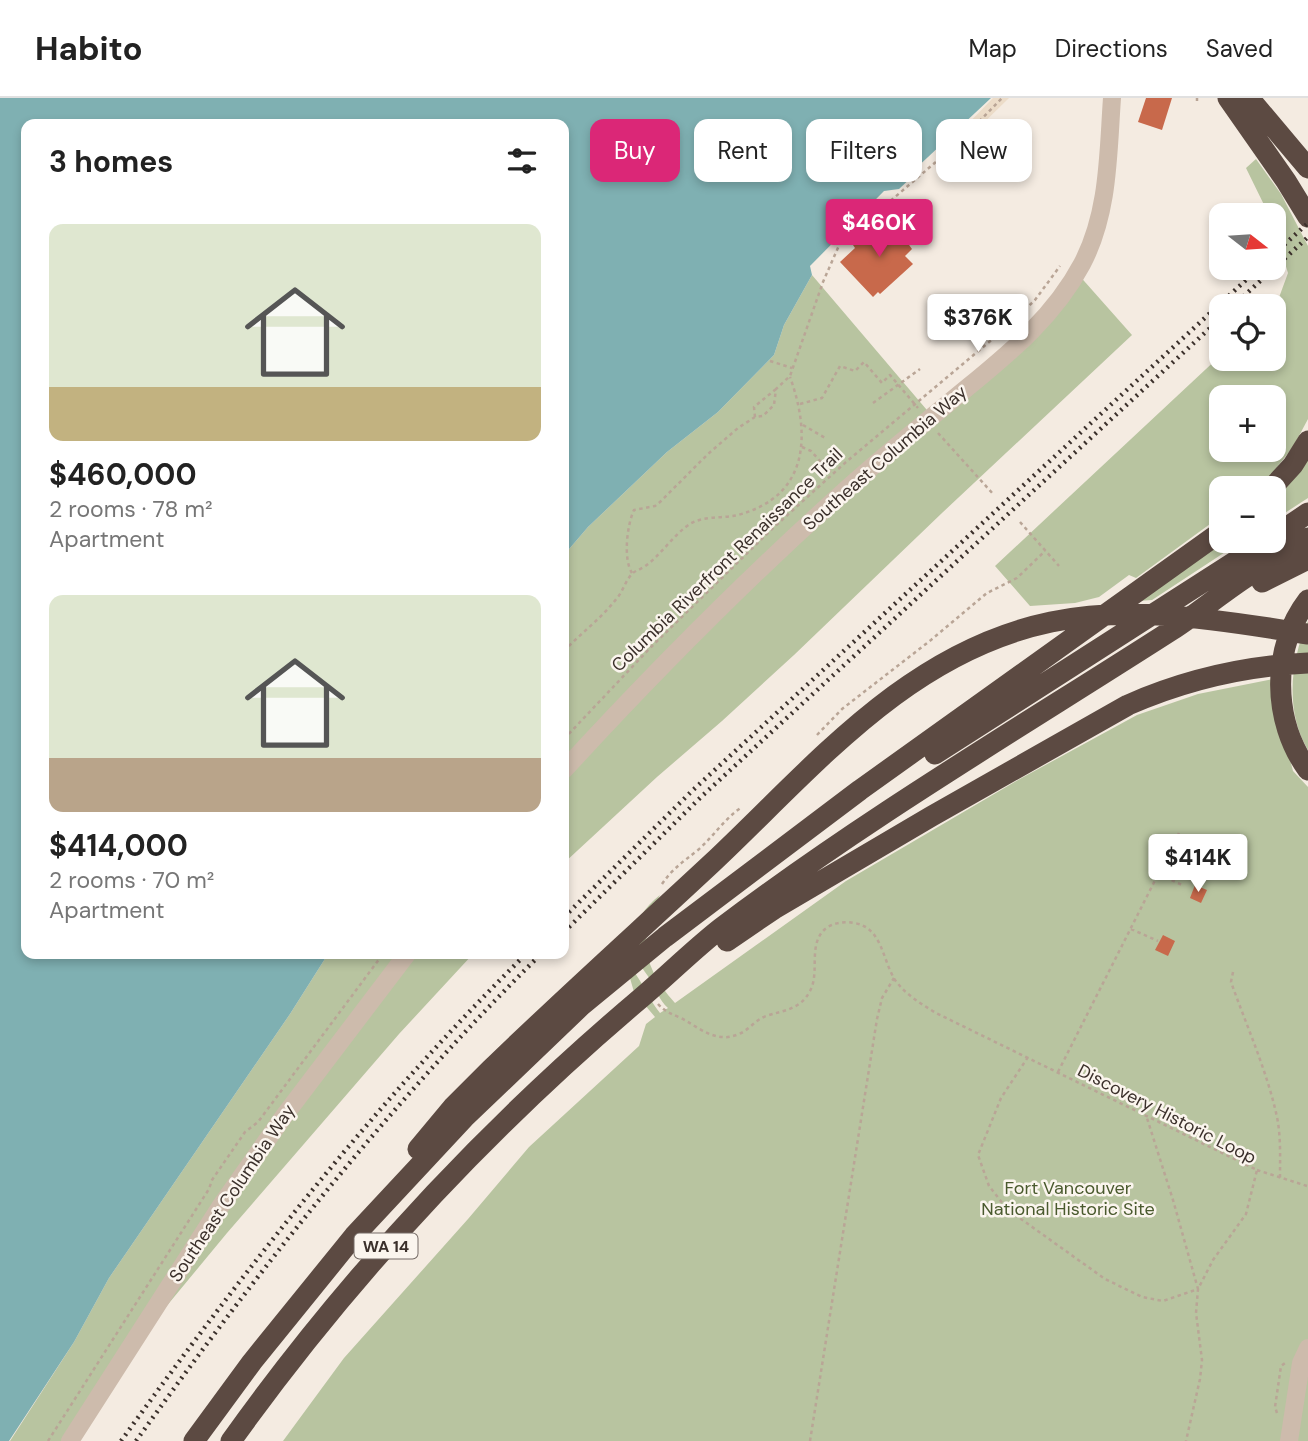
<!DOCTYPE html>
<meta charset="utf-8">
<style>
:root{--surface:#fff;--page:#f2f2f2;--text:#222;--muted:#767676;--line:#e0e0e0;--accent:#db2777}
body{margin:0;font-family:"DM Sans",sans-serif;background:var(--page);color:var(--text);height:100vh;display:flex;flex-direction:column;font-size:26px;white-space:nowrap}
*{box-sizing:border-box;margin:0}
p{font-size:23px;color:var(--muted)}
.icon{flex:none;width:38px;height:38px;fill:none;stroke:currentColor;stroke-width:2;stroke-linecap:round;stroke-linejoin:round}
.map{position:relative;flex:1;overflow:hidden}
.panel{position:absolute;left:21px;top:21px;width:548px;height:840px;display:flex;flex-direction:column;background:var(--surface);border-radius:14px;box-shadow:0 4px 10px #0003}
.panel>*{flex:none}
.guide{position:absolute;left:590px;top:21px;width:612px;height:63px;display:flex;gap:14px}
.needle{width:46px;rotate:107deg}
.controls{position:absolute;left:1209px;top:105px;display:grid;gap:14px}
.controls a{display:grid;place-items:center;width:77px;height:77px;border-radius:14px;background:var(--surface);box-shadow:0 4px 10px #0003;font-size:35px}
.price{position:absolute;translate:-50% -60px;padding:0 16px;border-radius:7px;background:#fff;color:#222;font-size:23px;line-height:46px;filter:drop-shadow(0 2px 4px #0008)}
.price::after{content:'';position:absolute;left:50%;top:42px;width:21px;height:16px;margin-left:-10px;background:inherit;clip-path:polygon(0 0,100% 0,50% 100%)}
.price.current{background:var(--accent);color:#fff}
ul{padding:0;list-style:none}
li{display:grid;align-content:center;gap:14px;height:371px;padding:0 28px}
li span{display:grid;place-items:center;height:217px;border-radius:14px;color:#555}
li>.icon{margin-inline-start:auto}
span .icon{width:126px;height:126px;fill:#fffc;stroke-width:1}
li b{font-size:30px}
h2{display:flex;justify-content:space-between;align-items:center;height:84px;padding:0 28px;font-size:30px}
.pill{padding:0 24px;border-radius:14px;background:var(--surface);box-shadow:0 4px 10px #0003;font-size:24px;line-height:63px}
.pill.current{background:var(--accent);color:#fff}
header{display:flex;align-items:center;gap:42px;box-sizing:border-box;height:98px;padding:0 35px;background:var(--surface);border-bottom:2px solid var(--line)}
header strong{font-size:33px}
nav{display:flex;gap:38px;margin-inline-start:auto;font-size:24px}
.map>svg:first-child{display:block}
</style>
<header>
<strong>Habito</strong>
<nav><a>Map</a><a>Directions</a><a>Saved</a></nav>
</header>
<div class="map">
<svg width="1308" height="1343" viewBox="0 0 1308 1343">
<rect width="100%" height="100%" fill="#f4ebe1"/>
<path fill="#b8c4a0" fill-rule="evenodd" d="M1256,61L1281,96L1308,148V321L1293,349L1270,378L1255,390H1222L1221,418L1136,480L1129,477L1099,499L1075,505L1030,508L995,468L1221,257L1222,261H1274V209L1277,205L1288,175L1274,130V117H1269L1246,70ZM1222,299H1274V352H1222Z
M1077,175L1132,237L942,415L794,557L722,623L657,679L564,765V457L588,429L667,354L718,314L774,257L784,227L812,177L932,318L1009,255Z
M1308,354V400L1274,422V399Z
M1223,443H1242L1152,502L1138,503Z
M1308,523V652C1285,614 1290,563 1308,523Z
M1273,581L1274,599L1293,673L1308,689V1343H283L344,1260L468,1121L529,1049L639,948L646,926L655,919L634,894L625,863C642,880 646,898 660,915L668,910C659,902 657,893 651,883C647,876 642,871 639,864C628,836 638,814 660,797C637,839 643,870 675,905L846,783L1018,682L1137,617L1198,596Z
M328,856H473L399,936L227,1135L165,1210L70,1343H10L74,1244L109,1180L290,916Z"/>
<path fill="#ecdcc8" d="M993,0H1009L966,42L961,36L962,32Z"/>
<path fill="#7fb0b2" d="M0,0H991L912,74L914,77L899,91L884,93L810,168L812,177L784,227L774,257L718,314L667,354L588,429L564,457V26H26V856H328L290,916L109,1180L74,1244L9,1343H0Z"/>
<path fill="#c8694b" d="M1146,0H1172L1162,32L1138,24Z
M890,121L912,151L905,158L913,166L880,196L878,194L873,199L840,164L855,150L853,147L870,132L874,136Z
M1195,787L1207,792L1201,805L1190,800Z
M1163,837L1175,843L1168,858L1155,852Z"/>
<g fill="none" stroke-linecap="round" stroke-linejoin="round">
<path stroke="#b9a596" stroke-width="2.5" stroke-dasharray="3.5 3.5" stroke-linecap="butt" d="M1197,3V0
M770,263L792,270
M873,305L920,271
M800,306L822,300L840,268L855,273L864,264L882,285L890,277L918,310
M755,319L754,309L776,291
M803,327L827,341
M938,335L994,397
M802,349L811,353L832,376
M1020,424L1059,468
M632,475C623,461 627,427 634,412L655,408L660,404L708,356L738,330L755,319L763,318L774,307L776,291L790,278L823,184L844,136L881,105H888L958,45L1002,0
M564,553C581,535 602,520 617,500C623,493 625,484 631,477C634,473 639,472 644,469C660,458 671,440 687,428C701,417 721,421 738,417C809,398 811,337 790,279
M817,637L842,611L931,542L987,495L1017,480L1045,453
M564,641L651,549L772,431L846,364L1007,229L1035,202L1060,168
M1159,776L1182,787
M662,786C673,770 683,764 698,752C714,738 724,721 742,709
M1131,831L1158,843
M1233,874L1231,884C1247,929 1267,973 1277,1019C1281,1039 1280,1060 1280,1080
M658,906C665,914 672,916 681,920C700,930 716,946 739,936C749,932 755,922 766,918C784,912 800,912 810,893C820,875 808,848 824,832C831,825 844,823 854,825C882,829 882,861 895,882C906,897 920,905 936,915L1257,1072L1246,1116L1213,1162L1198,1191L1196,1215L1202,1262L1200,1281L1186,1343
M1028,959L1001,1000L978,1057L989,1088L1007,1111L1105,1181L1142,1199L1163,1203L1198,1191L1173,1102L1146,1017
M1058,974L1179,735
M1257,1072L1307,1088
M1277,1315L1275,1309L1281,1268L1285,1265
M48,1343L209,1091L212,1082L245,1034L258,1024L383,856
M810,1343L877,921L882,900L894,880"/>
<path stroke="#cdbbac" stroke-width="18" d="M564,672C655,573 749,478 850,388C888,354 928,322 968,289C1012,253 1055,217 1082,166C1109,115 1108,56 1112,0
M70,1343L220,1109L284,1018L407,856
M1289,1343L1301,1265L1308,1250"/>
<path stroke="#5c4a42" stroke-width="21" d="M1228,0L1286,83L1308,119
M1249,0L1308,70
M1272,390L1293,367L1308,343
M1274,438L1308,415
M1262,484L1308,461
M1308,502C1271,550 1272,623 1308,672
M935,656L1267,443
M727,843L774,811L932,718L1128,607C1187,581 1244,568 1308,565
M418,1051L453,1009L491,971C563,901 638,834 712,765C814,669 907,554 1051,524C1137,506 1222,523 1308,536
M194,1343L252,1264L354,1138L464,1020L581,908L665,839L860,692L1222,433
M231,1343C349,1178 486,1031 641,900C668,877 693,852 721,830C865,721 1021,629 1172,532C1198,515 1222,495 1248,478C1268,465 1288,453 1308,440"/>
<path stroke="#3b302b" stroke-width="4.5" stroke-dasharray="2 5" stroke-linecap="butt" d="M1274,156L1308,125
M1233,208L1308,139
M564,819L693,692L1259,170
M564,834L701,699L1222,219
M121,1343C245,1171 375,1005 526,856
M136,1343C259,1171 391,1004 541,856"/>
</g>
<g text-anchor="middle" stroke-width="5" stroke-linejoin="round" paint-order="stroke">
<rect fill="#fbf5ee" stroke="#756b66" stroke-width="2" x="354.5" y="1135.5" width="63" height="25" rx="5"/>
<g font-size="16" font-weight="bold" fill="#3b302b">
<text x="386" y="1154">WA 14</text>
</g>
<g font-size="18" fill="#3b302b" stroke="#fbf5ee">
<text transform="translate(885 360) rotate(-41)" y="6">Southeast Columbia Way</text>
<text transform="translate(727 462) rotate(-44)" y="6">Columbia Riverfront Renaissance Trail</text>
<text transform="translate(1167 1016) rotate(27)" y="6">Discovery Historic Loop</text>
<text transform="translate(232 1095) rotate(-56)" y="6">Southeast Columbia Way</text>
</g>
<g font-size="18" fill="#4a5a2e" stroke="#fbf5ee">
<text x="1068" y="1096">Fort Vancouver<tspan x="1068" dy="21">National Historic Site</tspan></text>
</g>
</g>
</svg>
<div class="controls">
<a><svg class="needle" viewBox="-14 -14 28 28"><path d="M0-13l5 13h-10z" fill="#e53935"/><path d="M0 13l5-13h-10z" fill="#767676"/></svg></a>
<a><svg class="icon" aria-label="locate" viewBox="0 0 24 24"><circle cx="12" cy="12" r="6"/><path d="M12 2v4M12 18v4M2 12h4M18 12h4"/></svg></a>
<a>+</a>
<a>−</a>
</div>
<b class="price current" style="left:879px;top:161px">$460K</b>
<b class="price" style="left:978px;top:256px">$376K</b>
<b class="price" style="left:1198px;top:796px">$414K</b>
<div class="guide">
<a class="pill current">Buy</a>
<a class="pill">Rent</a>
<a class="pill">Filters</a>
<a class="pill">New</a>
</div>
<section class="panel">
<h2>3 homes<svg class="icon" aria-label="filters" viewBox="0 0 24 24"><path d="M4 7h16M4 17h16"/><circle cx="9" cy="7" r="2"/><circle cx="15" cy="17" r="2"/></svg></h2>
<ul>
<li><span style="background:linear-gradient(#dfe7d0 75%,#c2b280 0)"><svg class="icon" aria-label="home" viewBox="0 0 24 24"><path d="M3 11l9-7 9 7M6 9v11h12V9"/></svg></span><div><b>$460,000</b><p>2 rooms · 78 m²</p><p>Apartment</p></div></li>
<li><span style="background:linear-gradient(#dfe7d0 75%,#b9a48a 0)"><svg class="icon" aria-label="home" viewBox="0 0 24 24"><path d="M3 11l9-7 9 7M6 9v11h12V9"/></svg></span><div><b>$414,000</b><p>2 rooms · 70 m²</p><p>Apartment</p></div></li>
</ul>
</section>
</div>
